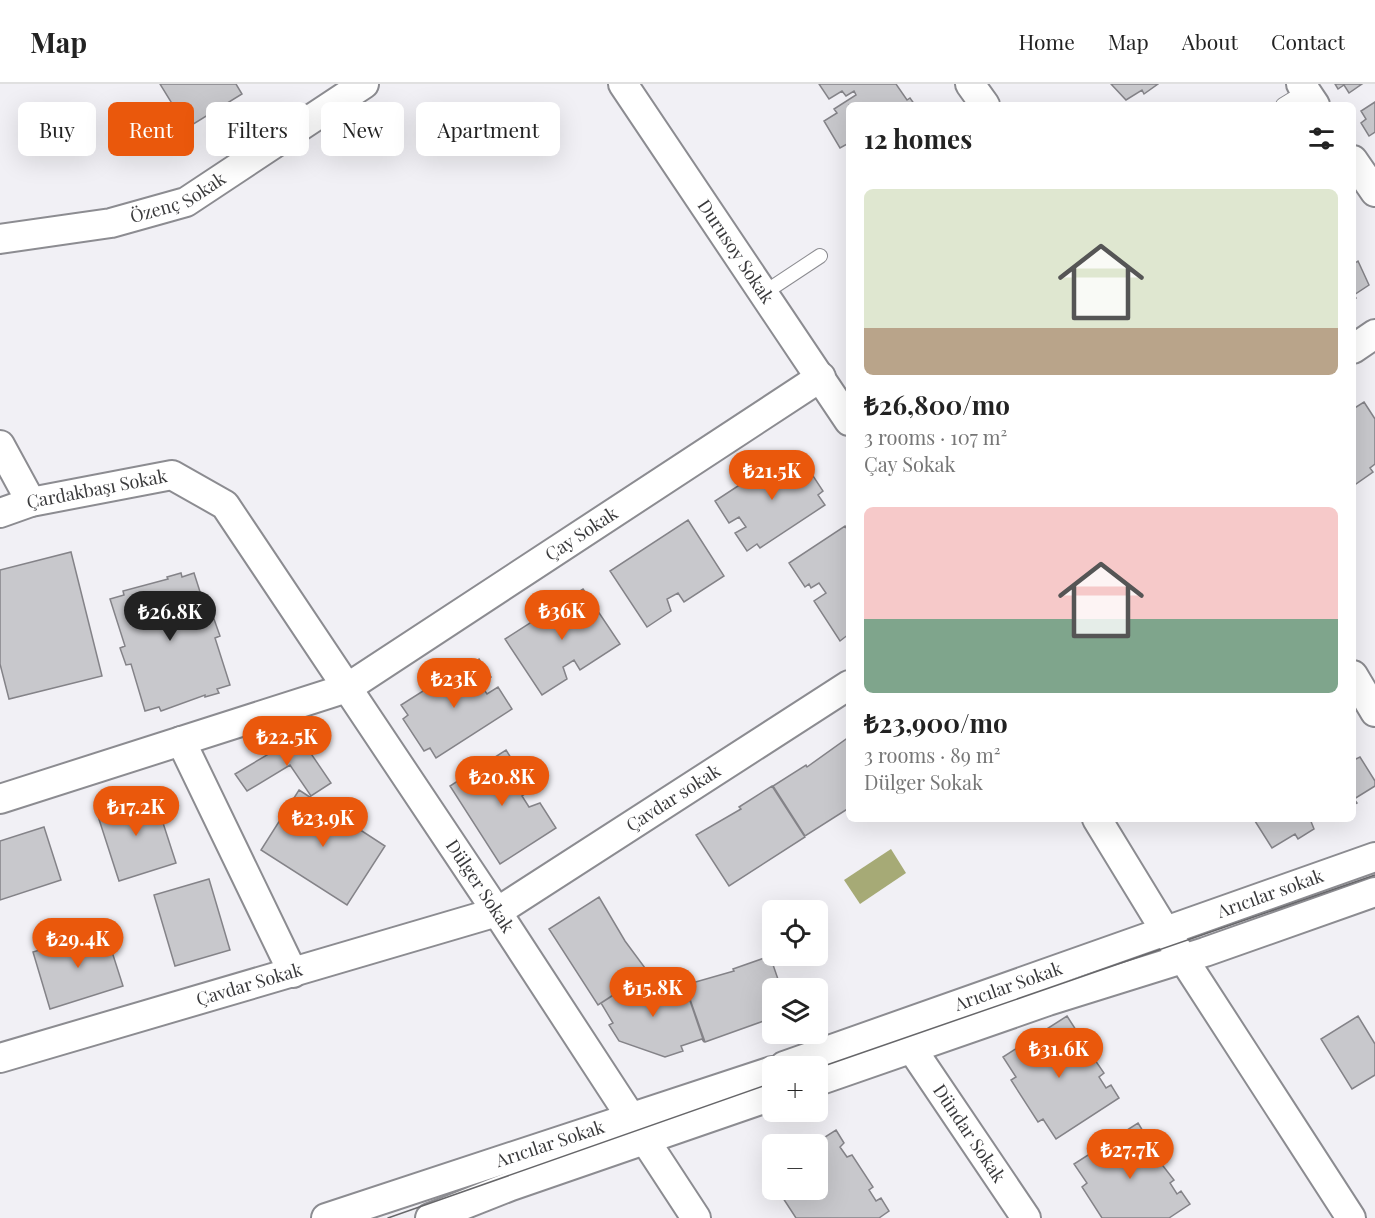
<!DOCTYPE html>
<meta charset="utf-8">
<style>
:root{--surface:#fff;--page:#f6f6f6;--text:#222;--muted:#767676;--line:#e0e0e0;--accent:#ea580c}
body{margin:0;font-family:"Playfair Display",serif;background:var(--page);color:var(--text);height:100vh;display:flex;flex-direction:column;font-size:22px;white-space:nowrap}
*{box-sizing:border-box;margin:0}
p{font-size:20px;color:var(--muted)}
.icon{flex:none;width:33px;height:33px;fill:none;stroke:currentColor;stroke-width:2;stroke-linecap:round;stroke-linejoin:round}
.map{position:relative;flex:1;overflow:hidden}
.sheet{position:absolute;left:846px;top:18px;width:510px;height:720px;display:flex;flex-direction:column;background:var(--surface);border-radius:9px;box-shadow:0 6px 24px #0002}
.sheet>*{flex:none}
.top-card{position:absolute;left:18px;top:18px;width:570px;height:54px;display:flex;gap:12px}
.fabs{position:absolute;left:762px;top:816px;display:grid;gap:12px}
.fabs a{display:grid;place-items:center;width:66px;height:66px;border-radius:9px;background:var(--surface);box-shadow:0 6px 24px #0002;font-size:30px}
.price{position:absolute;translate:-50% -51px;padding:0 14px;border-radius:21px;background:var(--accent);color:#fff;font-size:20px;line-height:39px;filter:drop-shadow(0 2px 3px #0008)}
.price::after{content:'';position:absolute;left:50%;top:36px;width:18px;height:14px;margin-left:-9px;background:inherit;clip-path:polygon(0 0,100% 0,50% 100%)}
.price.selected{background:#222;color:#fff}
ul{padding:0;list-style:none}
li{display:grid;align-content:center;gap:12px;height:318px;padding:0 18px}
li span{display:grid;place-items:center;height:186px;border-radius:9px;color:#555}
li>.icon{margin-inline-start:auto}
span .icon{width:108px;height:108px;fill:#fffc;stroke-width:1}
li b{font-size:26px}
h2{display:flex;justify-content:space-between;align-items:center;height:72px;padding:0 18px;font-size:26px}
.pill{padding:0 21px;border-radius:9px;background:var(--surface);box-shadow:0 6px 24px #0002;font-size:21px;line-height:54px}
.pill.selected{background:var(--accent);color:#fff}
header{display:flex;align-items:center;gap:36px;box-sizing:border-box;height:84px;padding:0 30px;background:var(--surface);border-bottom:2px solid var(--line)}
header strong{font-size:28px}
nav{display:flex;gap:33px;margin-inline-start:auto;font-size:21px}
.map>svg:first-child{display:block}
</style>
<header>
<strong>Map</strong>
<nav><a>Home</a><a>Map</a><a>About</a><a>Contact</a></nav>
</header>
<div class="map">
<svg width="1375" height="1134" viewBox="0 0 1375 1134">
<rect width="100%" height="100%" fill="#f1f0f5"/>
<path fill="#a6aa76" d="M891,765L906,789L860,820L844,796Z"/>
<path fill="#c8c8cc" stroke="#848388" stroke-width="1.5" d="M160,0H236L242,10L187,44Z
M819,0H896L907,16L910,14L915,21H849V59L840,64L824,37L837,29L834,25L856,11L854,7L846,12L842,7L829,15Z
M1111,0H1158L1144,10L1142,6L1126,16Z
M1335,0H1362L1349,9L1344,1L1338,5Z
M1375,18V48L1369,52L1361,39L1366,35L1361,27Z
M1353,176L1355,179L1358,177L1369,201L1354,211L1356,214L1353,216Z
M1364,318L1375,335V380L1370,384L1373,388L1353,402V325Z
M790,368L797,379L802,375L823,407L818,411L825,421L760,464L757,460L747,467L735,449L746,443L739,433L729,439L715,417Z
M688,436L724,492L684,518L678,509L667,515L671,527L647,543L610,487Z
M845,442L849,448V550L840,557L814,517L826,509L819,499L811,504L809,500L805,503L789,479Z
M71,468L102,592L9,615L0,580V486Z
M181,489L182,493L194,489L209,536L214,535L220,552L215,554L230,601L217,605L219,609L205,613V611L161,627L159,623L145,627L131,580L126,581L120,564L125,562L110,515L124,511L123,507L168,495L167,493Z
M583,505L620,560L580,586L574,576L563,583L567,595L542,611L505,555Z
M479,575L491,593L480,600L487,610L498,603L512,625L436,674L430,664L424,667L403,635L408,631L401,621L467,579L469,583Z
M299,652L331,699L311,712L290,681L247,707L235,690Z
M849,653V724L805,752L773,702L806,681L807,683Z
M506,666L531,706L522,712L529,723L540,719L556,744L500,780L450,702Z
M1353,670L1356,675L1360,673L1375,697V702L1354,715L1357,719L1353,721Z
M772,702L805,753L729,802L696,751L741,725L739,723Z
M299,706L385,762L347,821L261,766Z
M153,708L176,779L119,797L96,726Z
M1257,735H1310L1314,745L1298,755L1295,750L1272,764L1255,737Z
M44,743L61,796L0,816V757Z
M209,795L230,866L175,882L154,811Z
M599,813L625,857L648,888L598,921L549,845Z
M105,846L123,902L50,925L33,868Z
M770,872L781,904H772V934L705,958L685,901L734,887L733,885Z
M648,889L655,901L672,907L685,902L704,958L702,955L681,962L683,967L665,973L619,957L609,941L613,939L601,919Z
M1067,932L1076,946L1071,949L1078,960L1083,957L1094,978L1095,976L1104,989L1099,993L1106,1004L1111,1001L1119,1014L1056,1055L1043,1035L1038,1038L1011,996L1016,993L1003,973Z
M1358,932L1375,960V991L1352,1005L1321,955Z
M1138,1039L1146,1052L1142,1055L1149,1066L1154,1063L1160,1078L1174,1096L1170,1099L1177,1110L1181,1107L1190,1120L1169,1134H1102L1082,1103L1087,1099L1074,1080Z
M836,1046L844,1059L840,1063L847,1073L852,1071L873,1103L869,1106L876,1117L881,1114L889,1127L879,1134H796L781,1111L785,1106H818V1060H814Z"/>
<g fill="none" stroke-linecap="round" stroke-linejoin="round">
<g stroke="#8c8c91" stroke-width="16">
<path id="lane" d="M1283,21L1306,7
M764,209L820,172"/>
</g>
<g stroke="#8c8c91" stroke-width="32">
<g id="street">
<path id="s1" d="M623,0L849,337"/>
<path d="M970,0L985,21"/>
<path d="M1301,0L1315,21"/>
<path d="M1353,76L1375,108"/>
<path id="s2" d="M0,155L111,139L186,118L364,0"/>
<path d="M1353,265L1375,250"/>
<path d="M0,361L31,418"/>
<path id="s3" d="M0,429L31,418L172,391L225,421L497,828L632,1035"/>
<path d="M1353,591L1375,628"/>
<path d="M181,657L293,889"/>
<path id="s4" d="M0,715L347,604L821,293"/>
<path d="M1097,735L1166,848L1351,1134"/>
<path id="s5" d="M912,965L1026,1134"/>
<path id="s6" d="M0,974L497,828L849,601"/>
<path id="s7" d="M784,982L1375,773"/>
<path d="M818,997L1048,917L1205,868L1375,808"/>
<path d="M645,1056L696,1134"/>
<path id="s8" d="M326,1134L772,987"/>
<path d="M430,1134L511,1102L772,1012"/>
</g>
</g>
<use href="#lane" stroke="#fff" stroke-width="14"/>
<use href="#street" stroke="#fff" stroke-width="28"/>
<path stroke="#666669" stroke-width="1.5" d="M818,984L1375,791
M388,1134L772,999"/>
</g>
<g text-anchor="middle" stroke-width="4.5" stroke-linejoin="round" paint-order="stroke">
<g font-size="18" fill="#3a3a3c" stroke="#fff">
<text dy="6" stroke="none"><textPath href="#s2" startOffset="184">Özenç Sokak</textPath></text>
<text dy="6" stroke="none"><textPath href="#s1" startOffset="202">Durusoy Sokak</textPath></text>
<text dy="6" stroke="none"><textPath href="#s3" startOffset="100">Çardakbaşı Sokak</textPath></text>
<text dy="6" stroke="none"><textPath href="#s4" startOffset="645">Çay Sokak</textPath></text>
<text dy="6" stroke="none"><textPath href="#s6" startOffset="728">Çavdar sokak</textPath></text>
<text dy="6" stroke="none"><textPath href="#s3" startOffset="696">Dülger Sokak</textPath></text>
<text dy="6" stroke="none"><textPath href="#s7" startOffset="516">Arıcılar sokak</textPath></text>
<text dy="6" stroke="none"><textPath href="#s6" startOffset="260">Çavdar Sokak</textPath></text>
<text dy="6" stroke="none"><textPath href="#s7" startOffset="238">Arıcılar Sokak</textPath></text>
<text dy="6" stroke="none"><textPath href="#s5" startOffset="102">Dündar Sokak</textPath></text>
<text dy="6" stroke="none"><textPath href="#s8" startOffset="236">Arıcılar Sokak</textPath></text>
</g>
</g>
</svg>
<div class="fabs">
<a><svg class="icon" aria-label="locate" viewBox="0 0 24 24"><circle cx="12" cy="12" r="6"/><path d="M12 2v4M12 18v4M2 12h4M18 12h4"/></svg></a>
<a><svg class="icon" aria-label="layers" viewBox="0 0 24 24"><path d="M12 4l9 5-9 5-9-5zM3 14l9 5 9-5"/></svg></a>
<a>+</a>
<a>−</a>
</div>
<b class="price" style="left:772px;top:417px">₺21.5K</b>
<b class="price" style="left:562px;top:557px">₺36K</b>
<b class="price selected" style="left:170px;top:558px">₺26.8K</b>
<b class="price" style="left:454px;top:625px">₺23K</b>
<b class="price" style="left:287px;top:683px">₺22.5K</b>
<b class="price" style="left:502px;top:723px">₺20.8K</b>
<b class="price" style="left:136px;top:753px">₺17.2K</b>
<b class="price" style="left:323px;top:764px">₺23.9K</b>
<b class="price" style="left:78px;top:885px">₺29.4K</b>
<b class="price" style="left:653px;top:934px">₺15.8K</b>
<b class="price" style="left:1059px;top:995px">₺31.6K</b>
<b class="price" style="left:1130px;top:1096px">₺27.7K</b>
<div class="top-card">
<a class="pill">Buy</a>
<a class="pill selected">Rent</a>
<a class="pill">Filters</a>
<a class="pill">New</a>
<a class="pill">Apartment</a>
</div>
<section class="sheet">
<h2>12 homes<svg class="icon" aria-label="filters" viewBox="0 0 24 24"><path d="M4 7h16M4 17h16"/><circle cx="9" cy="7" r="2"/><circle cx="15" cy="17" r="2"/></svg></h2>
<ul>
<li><span style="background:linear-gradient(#dfe7d0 75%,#b9a48a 0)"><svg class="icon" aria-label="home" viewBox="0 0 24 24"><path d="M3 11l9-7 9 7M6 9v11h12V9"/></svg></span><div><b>₺26,800/mo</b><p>3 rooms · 107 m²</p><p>Çay Sokak</p></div></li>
<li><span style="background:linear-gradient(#f6c9c9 60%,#7fa58c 0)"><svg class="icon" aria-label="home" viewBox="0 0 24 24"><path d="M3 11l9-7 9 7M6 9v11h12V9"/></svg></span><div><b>₺23,900/mo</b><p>3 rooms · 89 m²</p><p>Dülger Sokak</p></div></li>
</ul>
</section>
</div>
